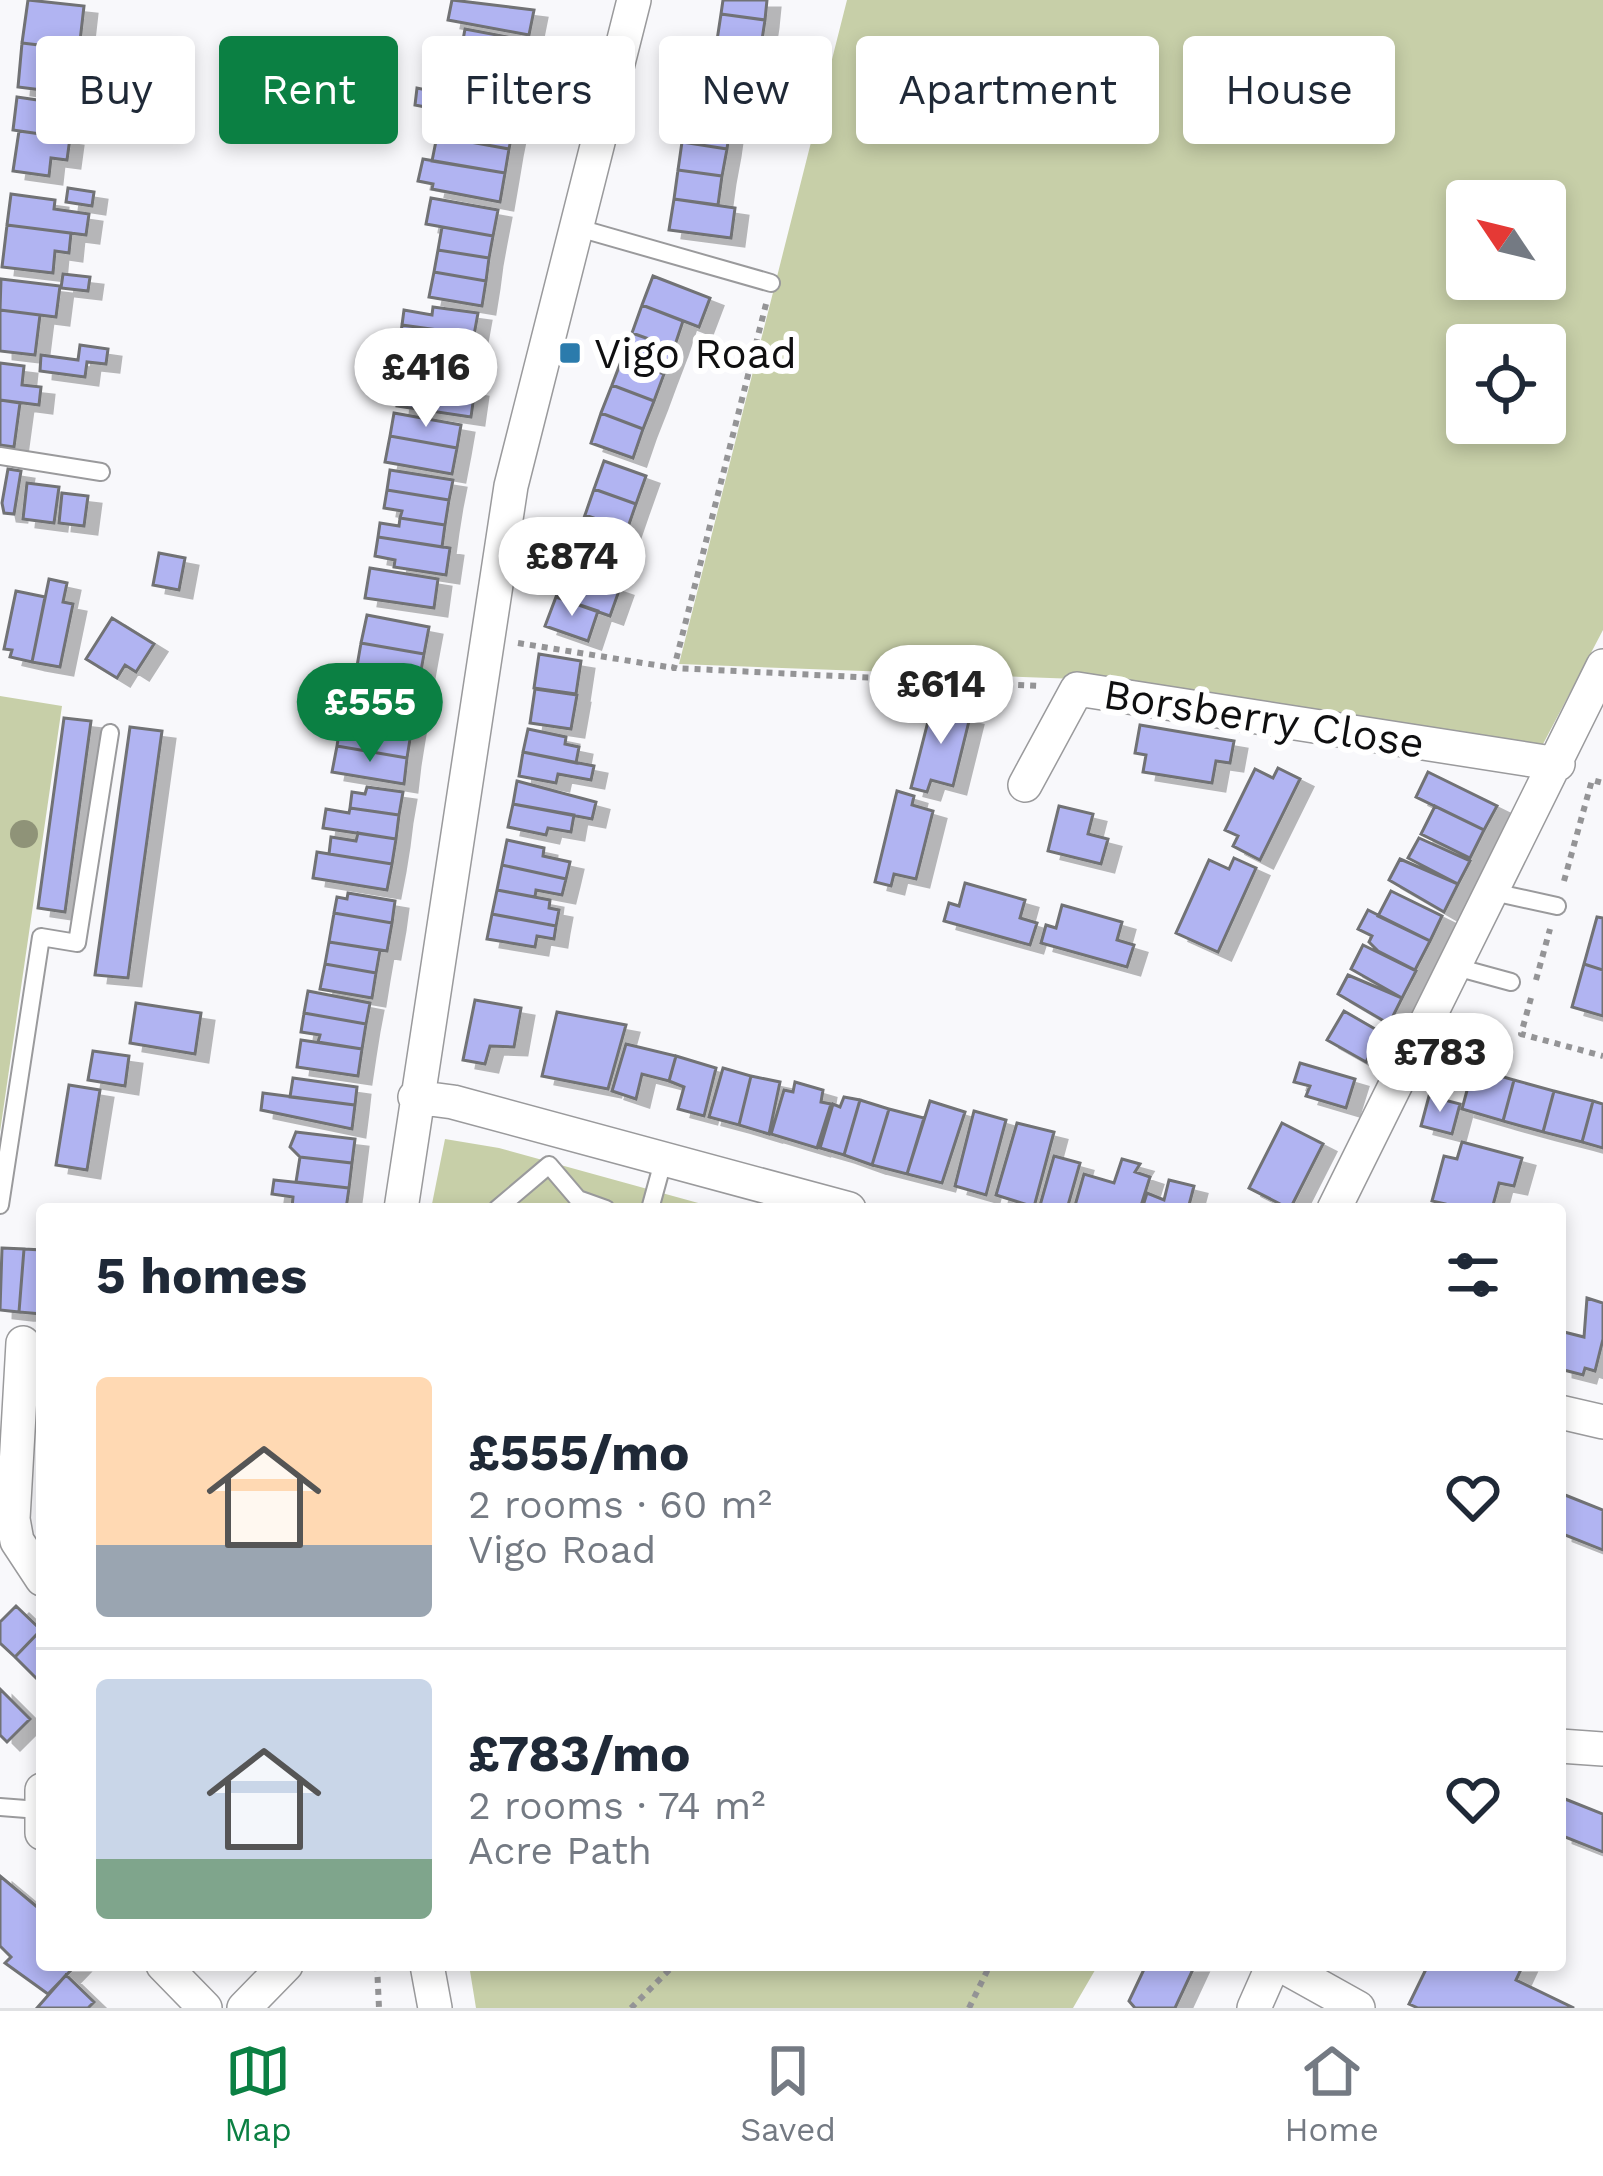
<!DOCTYPE html>
<meta charset="utf-8">
<style>
:root{--surface:#fff;--page:#f2f2f3;--text:#1f2937;--muted:#747a83;--line:#e0e1e3;--accent:#0b8043}
body{margin:0;font-family:"Work Sans",sans-serif;background:var(--page);color:var(--text);height:100vh;display:flex;flex-direction:column;font-size:45px;white-space:nowrap}
*{box-sizing:border-box;margin:0}
p{font-size:39px;color:var(--muted)}
.icon{flex:none;width:66px;height:66px;fill:none;stroke:currentColor;stroke-width:2;stroke-linecap:round;stroke-linejoin:round}
.map{position:relative;flex:1;overflow:hidden}
.details{position:absolute;left:36px;top:1203px;width:1530px;height:768px;display:flex;flex-direction:column;background:var(--surface);border-radius:12px;box-shadow:0 6px 18px #0003}
.details>*{flex:none}
.banner{position:absolute;left:36px;top:36px;width:1533px;height:108px;display:flex;gap:24px}
.needle{width:78px;rotate:305deg}
.buttons{position:absolute;left:1446px;top:180px;display:grid;gap:24px}
.buttons a{display:grid;place-items:center;width:120px;height:120px;border-radius:12px;background:var(--surface);box-shadow:0 6px 18px #0003;font-size:60px}
.price{position:absolute;translate:-50% -102px;padding:0 27px;border-radius:42px;background:#fff;color:#222;font-size:39px;line-height:78px;filter:drop-shadow(0 3px 6px #0008)}
.price::after{content:'';position:absolute;left:50%;top:72px;width:36px;height:27px;margin-left:-18px;background:inherit;clip-path:polygon(0 0,100% 0,50% 100%)}
.price.active{background:var(--accent);color:#fff}
ul{padding:0;list-style:none}
li{display:flex;align-items:center;gap:36px;height:300px;padding:0 60px}
li+li{border-top:3px solid var(--line)}
li span{display:grid;place-items:center;flex:none;width:336px;height:240px;border-radius:12px;color:#555}
li>.icon{margin-inline-start:auto}
span .icon{width:144px;height:144px;fill:#fffc;stroke-width:1}
li b{font-size:51px}
h2{display:flex;justify-content:space-between;align-items:center;height:144px;padding:0 60px;font-size:51px}
.chip{padding:0 42px;border-radius:12px;background:var(--surface);box-shadow:0 6px 18px #0003;font-size:42px;line-height:108px}
.chip.active{background:var(--accent);color:#fff}
.dock{display:flex;justify-content:space-around;align-items:center;height:168px;border-top:3px solid var(--line);background:var(--surface);font-size:33px;color:var(--muted)}
.dock a{display:grid;justify-items:center;gap:6px}
.dock .active{color:var(--accent)}
.map>svg:first-child{display:block}
</style>
<div class="map">
<svg width="1603" height="2008" viewBox="0 0 1603 2008">
<defs>
<filter id="shadow"><feDropShadow dx="13" dy="8" stdDeviation="0" flood-color="#0004"/></filter>
</defs>
<rect width="100%" height="100%" fill="#f8f8fb"/>
<path fill="#c7cfa8" fill-rule="evenodd" d="M847,0H1603V630L1542,746L1077,679L679,664ZM1467,201H1545V279H1467ZM1467,345H1545V423H1467Z
M0,696L62,706L0,1132Z
M445,1139L499,1148L720,1209H431Z
M469,1965H1098L1073,2008H476Z"/>
<path fill="#b1b4f2" stroke="#717274" stroke-width="3" filter="url(#shadow)" d="M28,0L84,6L79,50L22,43Z
M452,0L534,10L529,35L448,20Z
M723,0H767L765,20L721,14Z
M721,14L765,20L760,53L716,47Z
M465,29L529,41L524,69L461,51Z
M22,43L82,50L77,80L52,76L50,91L18,87Z
M695,53L740,61L735,91L691,84Z
M448,59L524,69L518,94L444,78Z
M691,84L735,91L731,121L686,114Z
M437,87L518,103L514,124L415,105L417,88L436,92Z
M83,94L124,101L121,117L81,111Z
M17,97L58,103L54,136L13,130Z
M447,111L514,124L509,149L443,137Z
M686,114L731,121L727,149L682,142Z
M19,131L70,138L67,160L51,158L49,176L13,171Z
M437,136L509,149L505,173L432,161Z
M682,142L727,149L722,176L678,170Z
M423,159L505,173L500,202L432,189L433,184L418,181Z
M678,170L722,176L718,205L674,199Z
M68,188L94,192L92,206L66,202Z
M11,194L55,200L54,209L89,214L86,235L7,225Z
M431,198L498,210L493,236L426,224Z
M674,199L735,208L731,238L669,230Z
M7,225L71,233L69,253L55,251L53,273L2,267Z
M442,227L493,236L489,258L438,250Z
M438,250L489,258L486,281L434,272Z
M434,272L486,281L482,306L429,297Z
M63,274L90,277L88,291L61,288Z
M653,276L710,298L699,327L642,305Z
M1,279L60,286L56,317L0,310Z
M642,305L683,321L674,348L632,333Z
M433,307L478,313L474,335L402,325L404,310L432,315Z
M0,310L40,315L35,355L0,351Z
M402,325L474,335L472,361L426,353L427,344L400,340Z
M632,333L674,348L664,374L622,359Z
M80,345L108,349L106,364L87,362L85,377L40,371L41,355L78,360Z
M426,353L472,361L468,385L395,373L397,356L425,360Z
M622,359L664,374L654,401L612,385Z
M0,363L24,366L22,385L41,387L39,405L0,400Z
M401,378L475,389L471,417L397,406Z
M612,385L654,401L643,429L601,413Z
M0,400L20,403L14,447L0,445Z
M394,413L461,425L457,448L390,436Z
M601,413L643,429L633,458L591,443Z
M390,436L457,448L452,474L385,462Z
M604,461L646,476L636,504L594,489Z
M8,469L21,471L14,514L4,513L2,503Z
M390,470L453,480L449,500L387,490Z
M27,483L59,487L54,523L23,519Z
M594,489L636,504L627,530L585,515Z
M387,490L449,500L445,525L400,518L402,511L384,508Z
M62,493L88,496L84,526L59,523Z
M585,515L627,530L618,557L575,542Z
M400,518L445,525L442,547L378,537L380,523L399,526Z
M378,537L450,548L446,575L394,567L395,560L375,556Z
M575,542L618,557L608,584L565,569Z
M159,553L185,558L179,590L153,585Z
M370,568L438,579L434,608L365,598Z
M565,569L620,588L610,616L556,597Z
M49,579L67,583L63,602L73,604L60,667L32,662Z
M16,591L45,597L32,662L10,657L12,650L4,649Z
M556,597L598,611L588,641L545,626Z
M367,615L429,627L424,654L361,643Z
M112,618L154,644L136,672L125,665L117,678L86,659Z
M361,643L424,654L419,682L356,672Z
M539,654L581,661L576,694L534,688Z
M357,677L419,688L415,710L340,699L342,684L355,687Z
M535,689L577,695L571,729L530,723Z
M934,698L951,702L948,712L970,717L953,786L931,780L927,792L911,788Z
M340,699L415,710L411,733L350,723L352,712L338,709Z
M64,718L91,721L65,912L38,908Z
M350,723L411,733L407,758L337,746L339,733L348,735Z
M1140,725L1234,741L1230,763L1216,761L1212,783L1143,772L1146,755L1135,753Z
M130,727L162,731L128,978L95,975Z
M528,729L566,737L565,744L579,747L576,763L523,752Z
M337,746L407,758L404,784L332,772Z
M523,752L594,766L591,780L558,774L556,783L519,776Z
M1278,768L1300,779L1260,860L1233,846L1238,836L1225,830L1255,769L1273,778Z
M1428,772L1497,806L1484,830L1416,797Z
M517,781L596,802L592,819L513,804Z
M367,787L403,792L399,815L350,808L352,792L365,794Z
M897,791L914,796L912,805L933,811L916,879L894,874L891,886L875,882Z
M513,804L574,815L571,832L548,828L546,835L508,827Z
M1059,806L1093,814L1088,834L1108,839L1101,864L1048,851Z
M1435,806L1484,830L1470,858L1421,834Z
M350,808L399,815L396,839L323,828L326,809L349,813Z
M358,833L396,839L392,864L329,854L331,837L356,841Z
M1419,838L1470,861L1458,884L1408,858Z
M507,840L544,848L543,856L570,862L566,879L502,865Z
M317,852L392,864L387,890L313,878Z
M1234,858L1256,868L1218,952L1176,933L1209,860L1229,869Z
M1400,859L1458,884L1444,912L1389,880Z
M502,865L566,879L562,895L536,890L535,897L497,890Z
M965,883L1025,900L1020,918L1037,923L1030,945L944,921L949,903L959,906Z
M497,890L550,900L549,908L559,910L556,926L492,914Z
M1391,891L1442,916L1430,941L1378,916Z
M348,893L395,901L392,923L334,913L337,897L347,899Z
M1062,905L1122,922L1117,940L1134,945L1127,967L1041,943L1046,925L1056,928Z
M1368,910L1430,941L1415,970L1378,951L1369,942L1372,936L1358,929Z
M334,913L392,923L387,951L329,942Z
M492,914L556,926L554,939L537,936L535,947L487,939Z
M1597,917L1603,918V970L1584,964Z
M329,942L380,950L376,973L325,964Z
M1363,945L1416,971L1402,998L1351,969Z
M325,964L376,973L372,998L320,989Z
M1584,964L1603,970V1016L1572,1007Z
M1348,975L1402,998L1389,1024L1338,994Z
M308,991L370,1003L366,1024L304,1013Z
M475,1000L521,1008L514,1047L490,1046L485,1064L463,1060Z
M136,1003L201,1013L195,1054L130,1043Z
M1344,1011L1382,1033L1366,1062L1327,1040Z
M557,1012L626,1025L608,1089L542,1076Z
M304,1013L366,1024L362,1049L318,1042L320,1035L301,1032Z
M301,1040L362,1049L358,1076L297,1067Z
M626,1044L676,1056L669,1081L642,1074L636,1099L612,1091Z
M93,1051L129,1056L125,1086L88,1080Z
M676,1056L716,1068L704,1116L678,1109L684,1087L669,1081Z
M1300,1063L1355,1079L1346,1108L1306,1096L1310,1086L1294,1082Z
M723,1068L751,1076L739,1125L709,1117Z
M1473,1068L1514,1080L1503,1121L1462,1109Z
M751,1076L780,1082L769,1134L739,1125Z
M293,1078L357,1087L355,1105L290,1097Z
M1514,1080L1554,1091L1543,1132L1503,1121Z
M795,1082L823,1090L821,1102L831,1104L817,1148L771,1134L784,1090L793,1092Z
M69,1085L100,1090L87,1170L56,1165Z
M1554,1091L1593,1101L1582,1142L1543,1132Z
M263,1093L355,1105L352,1129L261,1110Z
M1429,1096L1460,1104L1452,1134L1421,1126Z
M844,1097L860,1100L844,1155L820,1148L833,1104L840,1107Z
M860,1100L889,1109L872,1165L844,1155Z
M930,1101L965,1112L942,1183L907,1174Z
M1593,1101L1603,1104V1148L1582,1142Z
M889,1109L924,1118L907,1174L872,1165Z
M974,1111L1006,1120L986,1195L955,1186Z
M1017,1123L1054,1132L1034,1207L996,1195Z
M1282,1123L1323,1144L1290,1209L1249,1188Z
M296,1132L355,1139L352,1163L300,1157L290,1147Z
M1462,1142L1522,1158L1514,1186L1499,1183L1492,1209H1444L1445,1204L1432,1201L1444,1156L1457,1159Z
M1054,1156L1080,1163L1067,1209H1039Z
M300,1157L352,1163L349,1188L296,1182Z
M1122,1159L1140,1164L1135,1172L1150,1177L1140,1209H1074L1084,1174L1114,1183Z
M274,1180L349,1188L346,1209L292,1208L293,1197L272,1194Z
M1169,1180L1194,1186L1188,1209H1142L1147,1193L1164,1200Z
M2,1248L24,1249L19,1312L0,1310Z
M24,1249L42,1250V1314L19,1312Z
M1587,1298L1603,1303V1339L1595,1371L1585,1368L1583,1375L1560,1369V1331L1584,1337Z
M1560,1493L1603,1510V1550L1560,1533Z
M16,1606L41,1630L15,1657L0,1643V1622Z
M41,1630L42,1680L40,1682L15,1657Z
M0,1689L30,1719L7,1742L0,1735Z
M1560,1797L1603,1814V1852L1560,1835Z
M0,1876L42,1911V1965H76L48,1994L5,1963L11,1957L0,1946Z
M1146,1965H1195L1175,2008H1135L1129,2001Z
M1428,1965H1523L1516,1980L1574,2008H1418L1409,2004Z
M66,1975L94,2002L88,2008H37Z"/>
<g fill="none" stroke-linecap="round" stroke-linejoin="round">
<g stroke="#9a9a9c" stroke-width="20">
<path id="service" d="M575,227L771,283
M0,456L101,472
M1493,892L1557,906
M1456,967L1511,982
M0,1205L41,937L77,943L110,733
M497,1209L549,1165L578,1199L606,1209
M650,1209L664,1158
M0,1807L39,1810"/>
</g>
<g stroke="#9a9a9c" stroke-width="36">
<path id="minor" d="M1025,785L1077,689L1558,764
M415,1097L453,1102L849,1209
M401,1209L511,486L634,0
M1334,1209L1603,666
M23,1343L13,1519L17,1541L42,1579
M1560,1412L1603,1422
M1560,1746L1603,1749
M42,1790V1833
M163,1965L205,2008
M427,1965L435,2008
M1281,1965L1358,2008
M244,2008L286,1965
M1254,2008L1273,1965"/>
</g>
<path stroke="#949496" stroke-width="6" stroke-dasharray="6 6" stroke-linecap="butt" d="M766,304L674,668L1041,686
M518,643L674,668
M1564,881L1592,780L1603,783
M1536,980L1550,929
M1531,998L1521,1034L1603,1056
M377,1965L379,2008
M631,2008L674,1965
M969,2008L990,1965"/>
<use href="#service" stroke="#fff" stroke-width="16"/>
<use href="#minor" stroke="#fff" stroke-width="33"/>
</g>
<circle fill="#8f9378" cx="24" cy="834" r="14"/>
<rect fill="#2b7bac" stroke="#fff" stroke-width="4.5" x="558" y="341" width="24" height="24" rx="6"/>
<g text-anchor="middle" stroke-width="12" stroke-linejoin="round" paint-order="stroke">
<g font-size="42" fill="#0f0f10" stroke="#fff" text-anchor="start">
<text x="594" y="368">Vigo Road</text>
</g>
<g font-size="42" fill="#0f0f10" stroke="#fff">
<text transform="translate(1264 718) rotate(9)" y="15">Borsberry Close</text>
</g>
</g>
</svg>
<div class="buttons">
<a><svg class="needle" viewBox="-14 -14 28 28"><path d="M0-13l5 13h-10z" fill="#e53935"/><path d="M0 13l5-13h-10z" fill="#747a83"/></svg></a>
<a><svg class="icon" aria-label="locate" viewBox="0 0 24 24"><circle cx="12" cy="12" r="6"/><path d="M12 2v4M12 18v4M2 12h4M18 12h4"/></svg></a>
</div>
<b class="price" style="left:426px;top:430px">£416</b>
<b class="price" style="left:572px;top:619px">£874</b>
<b class="price" style="left:941px;top:747px">£614</b>
<b class="price active" style="left:370px;top:765px">£555</b>
<b class="price" style="left:1440px;top:1115px">£783</b>
<div class="banner">
<a class="chip">Buy</a>
<a class="chip active">Rent</a>
<a class="chip">Filters</a>
<a class="chip">New</a>
<a class="chip">Apartment</a>
<a class="chip">House</a>
</div>
<section class="details">
<h2>5 homes<svg class="icon" aria-label="filters" viewBox="0 0 24 24"><path d="M4 7h16M4 17h16"/><circle cx="9" cy="7" r="2"/><circle cx="15" cy="17" r="2"/></svg></h2>
<ul>
<li><span style="background:linear-gradient(#ffd9b3 70%,#9aa5b1 0)"><svg class="icon" aria-label="home" viewBox="0 0 24 24"><path d="M3 11l9-7 9 7M6 9v11h12V9"/></svg></span><div><b>£555/mo</b><p>2 rooms · 60 m²</p><p>Vigo Road</p></div><svg class="icon" aria-label="heart" viewBox="0 0 24 24"><path d="M12 20l-8-8c-3-5 5-10 8-4 3-6 11-1 8 4z"/></svg></li>
<li><span style="background:linear-gradient(#c9d6e8 75%,#7fa58c 0)"><svg class="icon" aria-label="home" viewBox="0 0 24 24"><path d="M3 11l9-7 9 7M6 9v11h12V9"/></svg></span><div><b>£783/mo</b><p>2 rooms · 74 m²</p><p>Acre Path</p></div><svg class="icon" aria-label="heart" viewBox="0 0 24 24"><path d="M12 20l-8-8c-3-5 5-10 8-4 3-6 11-1 8 4z"/></svg></li>
</ul>
</section>
</div>
<nav class="dock">
<a class="active"><svg class="icon" aria-label="map" viewBox="0 0 24 24"><path d="M3 6l6-2 6 2 6-2v14l-6 2-6-2-6 2zM9 4v14M15 6v14"/></svg>Map</a>
<a><svg class="icon" aria-label="saved" viewBox="0 0 24 24"><path d="M7 4h10v16l-5-4-5 4z"/></svg>Saved</a>
<a><svg class="icon" aria-label="home" viewBox="0 0 24 24"><path d="M3 11l9-7 9 7M6 9v11h12V9"/></svg>Home</a>
</nav>
